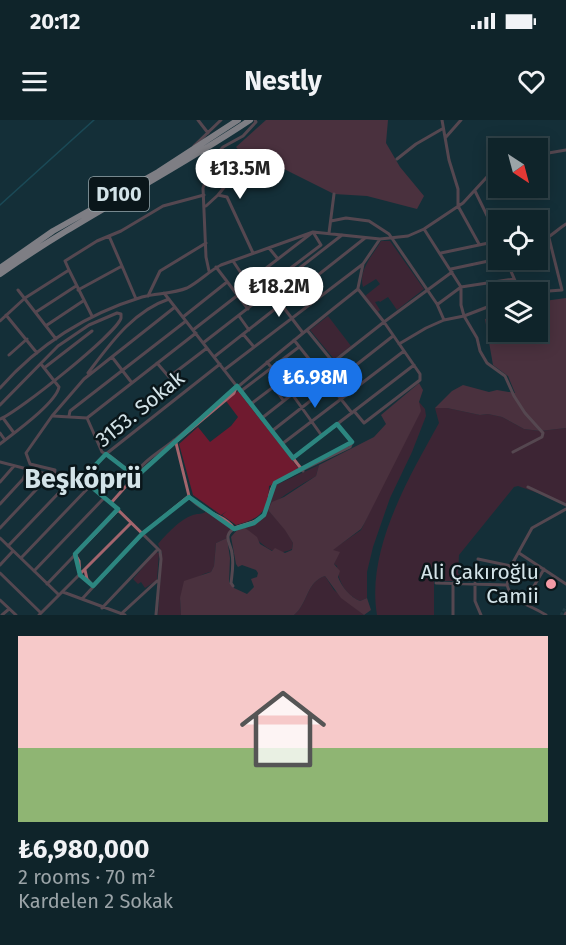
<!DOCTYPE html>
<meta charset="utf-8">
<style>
:root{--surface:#0f242a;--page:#182c32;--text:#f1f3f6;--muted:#9ba4a8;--line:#2f4147;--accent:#1a73e8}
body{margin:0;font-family:"Fira Sans",sans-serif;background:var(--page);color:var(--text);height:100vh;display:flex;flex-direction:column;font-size:22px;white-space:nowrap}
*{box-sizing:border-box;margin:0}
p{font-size:20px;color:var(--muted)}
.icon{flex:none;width:33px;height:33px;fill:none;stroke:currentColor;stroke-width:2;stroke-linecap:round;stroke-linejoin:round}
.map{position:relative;height:495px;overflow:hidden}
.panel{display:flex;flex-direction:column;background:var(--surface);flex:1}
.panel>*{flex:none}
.needle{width:39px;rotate:144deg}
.buttons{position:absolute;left:488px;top:18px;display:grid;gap:12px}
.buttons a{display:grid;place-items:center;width:60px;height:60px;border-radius:0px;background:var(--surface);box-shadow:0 3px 15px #0003,0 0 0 2px var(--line);font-size:30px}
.price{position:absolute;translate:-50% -51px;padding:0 14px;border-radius:21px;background:#fff;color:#222;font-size:20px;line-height:39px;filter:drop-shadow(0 2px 3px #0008)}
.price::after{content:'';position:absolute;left:50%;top:36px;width:18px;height:14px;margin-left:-9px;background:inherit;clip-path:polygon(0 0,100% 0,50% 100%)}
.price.on{background:var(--accent);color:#fff}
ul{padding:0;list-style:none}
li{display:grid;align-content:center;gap:12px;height:318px;padding:0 18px}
li span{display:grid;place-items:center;height:186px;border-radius:0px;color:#555}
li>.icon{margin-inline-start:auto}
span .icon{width:108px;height:108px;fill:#fffc;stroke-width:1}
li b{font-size:26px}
.status{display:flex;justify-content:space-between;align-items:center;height:42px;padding:0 30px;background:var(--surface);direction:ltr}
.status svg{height:16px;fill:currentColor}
header{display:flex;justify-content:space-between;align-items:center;height:78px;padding:0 18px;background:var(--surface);font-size:27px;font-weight:700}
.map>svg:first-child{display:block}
</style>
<div class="status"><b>20:12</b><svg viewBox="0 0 49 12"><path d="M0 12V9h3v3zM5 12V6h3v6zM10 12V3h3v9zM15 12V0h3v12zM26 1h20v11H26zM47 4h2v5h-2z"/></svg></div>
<header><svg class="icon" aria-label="menu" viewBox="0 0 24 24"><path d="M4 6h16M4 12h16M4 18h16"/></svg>Nestly<svg class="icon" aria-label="heart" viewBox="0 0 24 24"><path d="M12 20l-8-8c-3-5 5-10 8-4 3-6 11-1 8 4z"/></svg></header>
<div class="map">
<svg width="566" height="495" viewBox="0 0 566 495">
<rect width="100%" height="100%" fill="#143038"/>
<path fill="#6f1a2f" d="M381,121H390L424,169L397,190L388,177L380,182L379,181L375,182L380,190L378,192L365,176L380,164L376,159L363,167C358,150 373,135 381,121Z
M328,196L351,226L334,239L310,210Z
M238,271L299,349V351L269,366C268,392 260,399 236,405L222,395L227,391L221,395L193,375L179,324L198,307L210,322L231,306L238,297L226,281Z
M419,282L425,289L426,296L412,332L390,378L373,427L367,452V478L360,481C346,475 338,462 337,446L334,444L336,439L332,430L361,410L364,404Z
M435,288H447L480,295L488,294L502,297L524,309L540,311L566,308V383L518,366L514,367L459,435L458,453L467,461H434V495H377C366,430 408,359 439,303Z
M319,345L316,356C304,363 274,380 268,390L285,409L293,423L292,429C271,440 258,419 244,407L264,394L272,367Z
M207,391L233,406L227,418L216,423L214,446L211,452C196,454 189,467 180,478L181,495H158L162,433L158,424C166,415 180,399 193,395C199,393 202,395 207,391Z
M156,432L159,433L157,460L145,468L141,462L138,464L133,459Z
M325,456L334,470L364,495H294C308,484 306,462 325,456Z"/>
<path fill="#8c3345" d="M266,0H388L386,23L400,47L424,76L417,89L367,76L334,74L280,47L259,54L236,27Z
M566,178V308L540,311L524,309L502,297L488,294L480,295L447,288H435L452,271L463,265L489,272L497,270L515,273L508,256L493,245L485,199L498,196V212H537V182Z
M419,263L423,270L419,282L421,291L364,404L361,409L333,430L340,432L334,444L340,451L338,457C342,467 350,477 360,481L367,478L371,490L364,495L341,478L325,456C306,462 308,484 294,495H181L180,478L184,461L211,452L214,446L216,423L227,418L230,438L229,462L234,468L247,474L254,467L251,459L257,457L258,453L256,450L242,445L238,447L236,444L231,417L237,410L244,407L257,417L260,424L272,431L275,428L285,433L292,430L293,423L285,410L268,390L272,382L284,377L316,356L319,345L374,317L386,304L381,295Z"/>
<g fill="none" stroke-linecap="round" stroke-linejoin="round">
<path stroke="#23697b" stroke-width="1.5" d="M0,85L94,0"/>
<path stroke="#314b52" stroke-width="3" stroke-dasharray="3 1.5" stroke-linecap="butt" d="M561,495L566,487"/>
<path stroke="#a4656d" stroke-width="3" d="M198,0L208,13
M442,0L449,40L458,69V86
M446,17L461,0
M194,26L221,0
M537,35L566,30
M397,39L416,24L442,9
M475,71L498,118
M218,75L238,50
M206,86L218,75L227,77L253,133
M458,86L479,124
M331,101L346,98L369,101L389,114L437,184L444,200
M424,109L461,167V185L464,196L477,218L480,231L487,243L505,256L514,276L525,293L543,313L542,317L513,332
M329,113L334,74
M109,116L121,111L163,86L204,75
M537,123C549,119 555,111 566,104
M269,128L278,139
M441,133L498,121
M506,140L520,172
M233,141L259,180
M122,146L136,179
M216,147L248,189
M451,149L498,139
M69,150L65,141L97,121L109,116L122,146L78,170
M209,151L206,137L203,68L211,45L217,34L223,27L243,16L256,2L255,0
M358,168L363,144L380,119
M18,170L56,219
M271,171L303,213
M235,172L313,112L321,125L255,175
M536,172L562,170L549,118
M164,173L303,351
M148,176L160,151L206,123
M438,184L461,167L514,159
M36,192L76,166
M6,195L37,233
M239,196L249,210
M183,197L227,162
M0,201L25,178L69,150L92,196
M47,205L83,181
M193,210L238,175
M307,210L333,242
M243,214L254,227
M294,220L352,293
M203,223L342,115
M399,224L426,208L444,200L464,196L490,186H498
M9,235L27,219
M112,237L132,263
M214,237L365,118
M267,242L282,261
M157,243L169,257L207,228
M44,248L92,211
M224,250L363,144
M88,253C110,224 133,191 169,179
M292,254L301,267
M274,267L283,280
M0,268C38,225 87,194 142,177C156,173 173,174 187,168C199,162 209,151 221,145L313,112L380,119L408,116L424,109L463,83L498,45
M241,271L299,227
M292,274L322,316
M251,284L309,240
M0,285L58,226L89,205L117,193L121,194C121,196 121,197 121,198C117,213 17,293 0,299
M354,291L364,303L420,260V254L384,202L358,169
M53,296L87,298L102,332L110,336L135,356
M69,296L70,291L186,201
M3,298L14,313
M87,298L196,213
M262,298L384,202L452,152
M272,311L393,216
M0,313L5,320
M0,324C14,313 56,283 59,267L41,244
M282,324L404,231
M293,338L414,245
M0,342L54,356L82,359L111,383L158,429L160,431L161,439L156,495
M54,356L55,350L30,344L26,333L52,296L84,259L175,187
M135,356L234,273L236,268
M82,359L106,334L220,244
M0,362L14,346
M528,367L566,385
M189,376C200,393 227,395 234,409
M111,383L135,356C139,343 165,328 176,319C236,268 296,218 358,169
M0,384L23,359L27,351
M0,408L50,355
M0,418L58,474
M8,426L72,359
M519,433L566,464
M75,434L79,441L80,455
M21,438L90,366
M478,439L511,446
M0,445L13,431
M85,450L87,459L93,466
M34,451L104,378
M0,453L41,493
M436,463L507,465C511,482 533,486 546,495
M475,463V481L481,495
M47,464L118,390
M507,465L511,446L532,408L566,389
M233,466L231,463C232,454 234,444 232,434C232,428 227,422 228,416C231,403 256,406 264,395C271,385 267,372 275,363L350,327L352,322L337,304
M63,472L125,495
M82,479L142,414L189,376L176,323L174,320
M0,480L16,495
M524,483L544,449
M102,488L158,429
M121,494L157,461
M2,495L9,489
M39,495L131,403
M453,495V463
M565,495L566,493"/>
<path stroke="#fedee1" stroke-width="6" d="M0,148L53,111L158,52L238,0
M0,154C80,98 168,55 250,0"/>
</g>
<path d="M0 0H566V495H0ZM237,266L293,338L337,304L352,322L275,363L264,395L254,403L234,409L189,377L142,414L93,466L80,455L75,434L118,389L82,359L106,334L136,357Z" fill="#143038" fill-opacity=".55" fill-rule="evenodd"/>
<path fill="none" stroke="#2c8680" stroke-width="4.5" stroke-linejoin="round" d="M237,266L293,338L337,304L352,322L275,363L264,395L254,403L234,409L189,377L142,414L93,466L80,455L75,434L118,389L82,359L106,334L136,357Z"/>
<circle fill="#f49aa6" stroke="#0a161a" stroke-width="2" cx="551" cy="464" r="6"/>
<g text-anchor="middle" stroke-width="5" stroke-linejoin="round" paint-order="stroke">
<rect fill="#0a161a" stroke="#97a6aa" stroke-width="1.5" x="89" y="57" width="60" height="34" rx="4.5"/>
<g font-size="20" font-weight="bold" fill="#d3e3e8">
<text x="119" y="81">D100</text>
</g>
<g font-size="21" fill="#d3e3e8" stroke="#0a161a">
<text transform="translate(140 289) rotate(-39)" y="7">3153. Sokak</text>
</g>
<g font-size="21" fill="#d3e3e8" stroke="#0a161a" text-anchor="end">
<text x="539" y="459">Ali Çakıroğlu<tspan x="539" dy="24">Camii</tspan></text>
</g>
<g font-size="27" font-weight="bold" fill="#d3e3e8" stroke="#0a161a">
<text x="83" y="368">Beşköprü</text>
</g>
</g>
</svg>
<div class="buttons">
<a><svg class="needle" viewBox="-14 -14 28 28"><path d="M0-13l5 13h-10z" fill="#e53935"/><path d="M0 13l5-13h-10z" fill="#9ba4a8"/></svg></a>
<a><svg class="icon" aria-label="locate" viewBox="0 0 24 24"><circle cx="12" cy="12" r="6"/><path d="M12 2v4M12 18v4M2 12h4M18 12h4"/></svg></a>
<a><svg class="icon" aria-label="layers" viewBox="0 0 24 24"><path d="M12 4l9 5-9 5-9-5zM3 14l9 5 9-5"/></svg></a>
</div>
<b class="price" style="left:240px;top:80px">₺13.5M</b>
<b class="price" style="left:279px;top:198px">₺18.2M</b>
<b class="price on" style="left:315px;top:289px">₺6.98M</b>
</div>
<section class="panel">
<ul>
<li><span style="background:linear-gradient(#f6c9c9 60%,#8fb573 0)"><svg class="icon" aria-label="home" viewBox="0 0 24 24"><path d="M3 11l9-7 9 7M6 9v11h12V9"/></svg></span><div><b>₺6,980,000</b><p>2 rooms · 70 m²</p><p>Kardelen 2 Sokak</p></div></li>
</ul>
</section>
